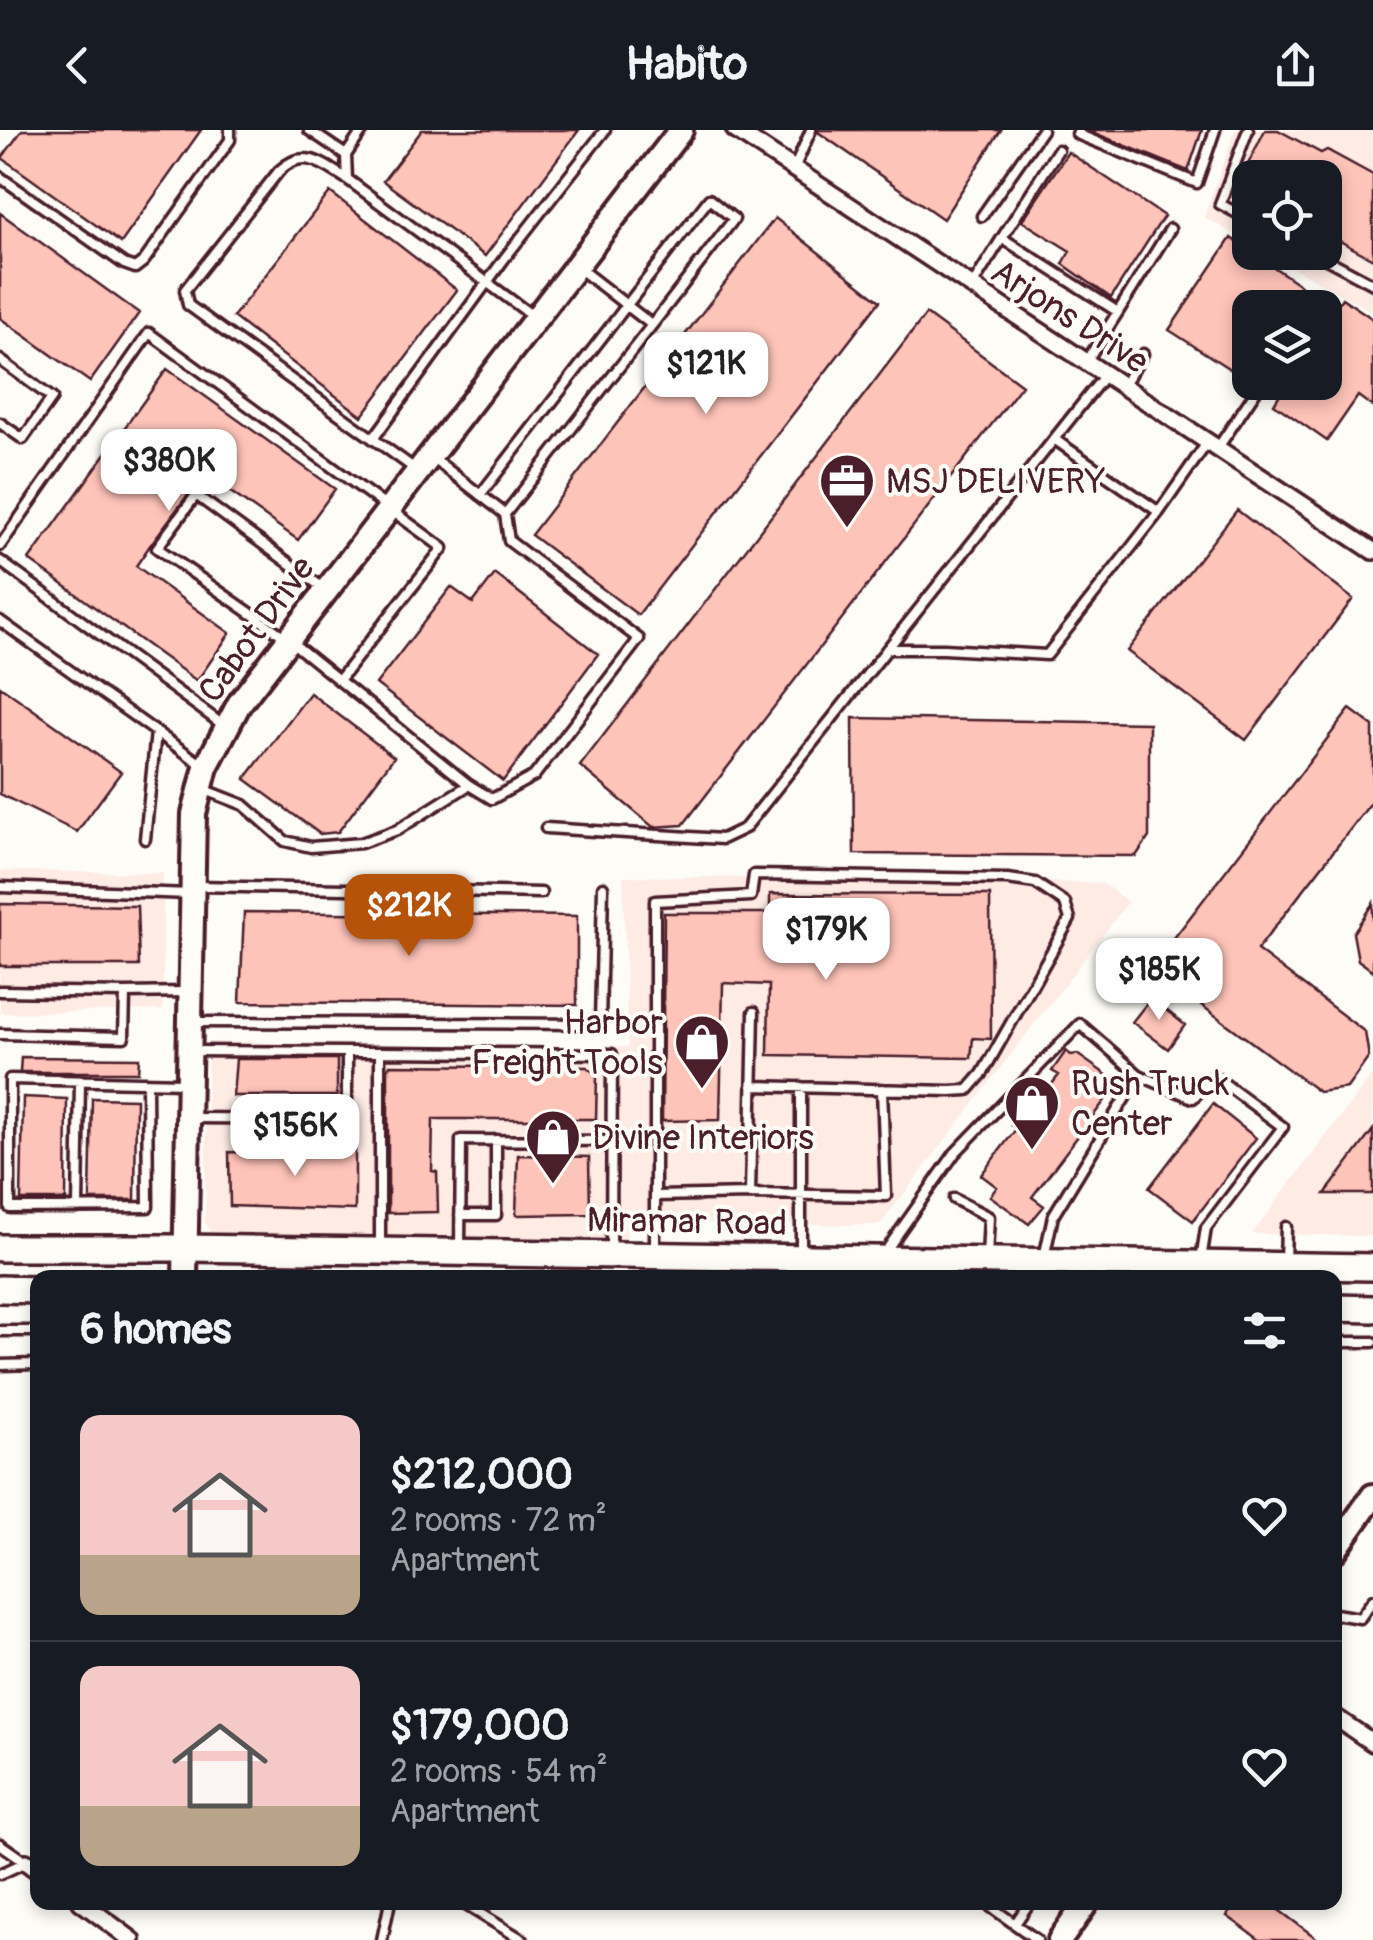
<!DOCTYPE html>
<meta charset="utf-8">
<style>
:root{--surface:#171b24;--page:#20242c;--text:#f1f3f6;--muted:#9ea1a6;--line:#363941;--accent:#b45309}
body{margin:0;font-family:Pangolin,sans-serif;background:var(--page);color:var(--text);height:100vh;display:flex;flex-direction:column;font-size:38px;white-space:nowrap}
*{box-sizing:border-box;margin:0}
p{font-size:32px;color:var(--muted)}
.icon{flex:none;width:55px;height:55px;fill:none;stroke:currentColor;stroke-width:2;stroke-linecap:round;stroke-linejoin:round}
.map{position:relative;flex:1;overflow:hidden}
.panel{position:absolute;left:30px;top:1140px;width:1312px;height:640px;display:flex;flex-direction:column;background:var(--surface);border-radius:20px;box-shadow:0 5px 15px #0003}
.panel>*{flex:none}
.tools{position:absolute;left:1232px;top:30px;display:grid;gap:20px}
.tools a{display:grid;place-items:center;width:110px;height:110px;border-radius:20px;background:var(--surface);box-shadow:0 5px 15px #0003;font-size:50px}
.price{position:absolute;translate:-50% -85px;padding:0 22px;border-radius:20px;background:#fff;color:#222;font-size:32px;line-height:65px;filter:drop-shadow(0 2px 5px #0008)}
.price::after{content:'';position:absolute;left:50%;top:60px;width:30px;height:22px;margin-left:-15px;background:inherit;clip-path:polygon(0 0,100% 0,50% 100%)}
.price.on{background:var(--accent);color:#fff}
ul{padding:0;list-style:none}
li{display:flex;align-items:center;gap:30px;height:250px;padding:0 50px}
li+li{border-top:2px solid var(--line)}
li span{display:grid;place-items:center;flex:none;width:280px;height:200px;border-radius:20px;color:#555}
li>.icon{margin-inline-start:auto}
span .icon{width:120px;height:120px;fill:#fffc;stroke-width:1}
li b{font-size:42px}
h2{display:flex;justify-content:space-between;align-items:center;height:120px;padding:0 50px;font-size:42px}
header{display:flex;justify-content:space-between;align-items:center;height:130px;padding:0 50px;background:var(--surface);font-size:45px;font-weight:700}
.map>svg:first-child{display:block}
</style>
<header><svg class="icon" aria-label="back" viewBox="0 0 24 24"><path d="M15 5l-7 7 7 7"/></svg>Habito<svg class="icon" aria-label="share" viewBox="0 0 24 24"><path d="M12 15V3M7 8l5-5 5 5M5 13v7h14v-7"/></svg></header>
<div class="map">
<svg width="1373" height="1810" viewBox="0 0 1373 1810">
<rect width="100%" height="100%" fill="#fdfcf7"/>
<filter id="ink" filterUnits="userSpaceOnUse"><feTurbulence type="fractalNoise" baseFrequency=".01" numOctaves="2"/><feDisplacementMap in="SourceGraphic" scale="20" xChannelSelector="R" yChannelSelector="G"/><feConvolveMatrix kernelMatrix="1 2 1 2 8 2 1 2 1" color-interpolation-filters="sRGB"/></filter>
<g filter="url(#ink)">
<path fill="#fdebe4" d="M1235,0H1373V182L1267,123L1325,122V48H1250V113L1204,87Z
M0,741L163,743V880L0,883Z
M623,746L1102,753L1128,772L880,1095L627,1092L626,1113L227,1109L212,1104L205,1092L208,912L628,917Z
M1373,944V1106L1252,1104Z"/>
<path fill="#fec3b9" stroke="#4a1f2b" stroke-width="2.5" d="M22,0H201L121,113L2,28Z
M422,0H579L485,126L383,51Z
M818,0H1001L943,89L818,2Z
M1087,0H1202L1188,41Z
M1265,0H1278L1321,23L1327,20L1373,45V129L1325,103V48H1241Z
M1068,22L1164,86L1111,168L1063,134L1070,121L1022,91Z
M330,62L457,160L362,286L233,187Z
M0,83L139,183L90,252L0,188Z
M775,88L880,171L638,485L531,405Z
M1231,108L1309,161L1298,178H1250V252L1169,200Z
M1342,168L1373,189V277L1358,266L1327,311L1274,274L1287,252H1325V194Z
M926,184L1022,255L683,695L653,697L580,636Z
M167,239L335,359L298,410L204,343L151,414L136,436L230,503L197,551L29,430Z
M1237,380L1353,469L1246,610L1127,521Z
M495,444L598,524L503,651L376,554L451,457L473,473Z
M0,556L121,642L77,702L0,664Z
M310,563L394,627L338,702L320,704L245,649Z
M1350,579L1373,596V670L1257,820L1365,902L1369,927L1347,958L1319,962L1151,838Z
M853,588L1149,593V707L1136,726L854,724Z
M770,764L990,765L991,909L973,908L971,928L768,925L769,855L723,853L720,990L662,991L664,783H770Z
M1373,773V841L1358,830L1353,803Z
M0,774L137,776L139,836H0Z
M244,782L577,786V875L240,872Z
M1151,868L1185,895L1168,919L1132,892Z
M1066,921L1071,925L1077,924L1118,953L1032,1067L1044,1076L1029,1094L990,1066L997,1057L981,1045L1016,999L1011,995L1023,979L1029,983L1059,945L1052,941Z
M21,927L139,928L138,942H20Z
M236,929H337V966H233Z
M390,935L587,937L597,945L596,989H433L432,1041L437,1042L438,1082L388,1083V939Z
M23,967L67,969L66,1070H21Z
M92,968L136,969L135,1070H90Z
M1213,974L1256,1008L1193,1091L1149,1058Z
M1373,1000V1064H1325Z
M313,1015L355,1016V1080L230,1076L229,1022L301,1024L302,1018Z
M518,1025L589,1027L590,1084L516,1085Z
M1237,1772H1268L1319,1810H1260L1227,1786Z"/>
<g fill="none" stroke-linecap="round" stroke-linejoin="round">
<g stroke="#4a1f2b" stroke-width="15">
<path id="lane" d="M309,0L346,25
M1079,0L1077,4L1197,53L1215,0
M1248,0L1220,74L1250,90
M794,39L811,0
M0,47L124,134L135,138L144,131L230,10V0
M347,49L346,25L363,0
M982,86L1042,0
M1002,108L1058,20
M1313,122L1373,154
M972,156L1002,108L1118,182L1086,232
M1118,182L1170,99
M0,230L52,268L23,309L0,293
M1123,256L1143,224
M373,309L504,129L605,0
M1054,309L1159,382
M1217,319L1262,252
M434,329L505,384L652,195L580,139
M415,339L188,175L185,160L279,41C304,17 322,34 347,49L534,187
M480,365L709,69L734,89L652,195
M0,416L149,203L443,418L340,549
M0,431L223,595
M323,458L196,365L157,418L289,510L469,655L492,669L534,646L639,509L509,411L505,384
M0,491L204,636
M887,519H944L1047,525L1159,382L1207,313
M203,659L244,675L285,711L311,717L361,713L397,700L469,655
M546,698L722,709L745,698L1105,245
M145,709L156,602
M197,756L541,763
M0,757L190,764
M0,861L125,863L124,907L0,904
M125,863L186,862
M194,892L600,894L603,757
M347,922H380
M1139,945L1193,968L1214,946L1283,997L1206,1098L1201,1130
M147,953L148,1077L10,1078V949L184,953
M801,957V1124
M192,988L347,989V922L193,921
M750,1064L754,882
M655,1066L750,1064L886,1066L882,959
M954,1069L989,1087L987,1127
M78,1078L80,951
M460,1085H496V1010
M380,1117V922L612,924L611,1119
M460,1118L461,1010L612,1011
M655,1121V771L751,766L754,745L1008,749L1035,753L1065,773L1070,789L982,944L968,960L950,961L752,956
M885,1122L955,1023L1080,894L1139,945L1053,1086L1044,1128
M1285,1131L1286,1097
M0,1201H38
M1335,1212H1373
M0,1235L38,1234
M1335,1484L1360,1488L1373,1470
M0,1714L26,1732L0,1744
M461,1772L523,1810
M984,1772L1037,1810
M1015,1794L1030,1772
M382,1810L390,1772"/>
</g>
<g stroke="#4a1f2b" stroke-width="22">
<path id="street" d="M735,0L1373,421
M1335,1587L1373,1613
M26,1732L38,1741
M81,1772L132,1810"/>
</g>
<g stroke="#4a1f2b" stroke-width="30">
<path id="secondary" d="M185,1148L194,684L206,637L239,574L681,0
M1335,1420L1373,1366
M1060,1810L1087,1772"/>
</g>
<g stroke="#4a1f2b" stroke-width="32">
<path id="primary" d="M0,1118H186L1373,1137
M0,1159L38,1160
M1335,1178L1373,1179"/>
</g>
<use href="#lane" stroke="#fdfcf7" stroke-width="8"/>
<use href="#street" stroke="#fdfcf7" stroke-width="15"/>
<use href="#secondary" stroke="#fdfcf7" stroke-width="22"/>
<use href="#primary" stroke="#fdfcf7" stroke-width="25"/>
</g>
</g>
<defs>
<g id="office-pin" transform="scale(2.875)"><path d="M0 17L-7.5 6A9.5 9.5 0 1 1 7.5 6Z" fill="#4a1f2b" stroke="#fdfcf7"/><path d="M-6-3h4V-5.5h4V-3h4V5H-6ZM-1-4.5V-3h2v-1.5ZM-6 0V1H6V0Z" fill="#fff"/></g>
<g id="shop-pin" transform="scale(2.875)"><path d="M0 17L-7.5 6A9.5 9.5 0 1 1 7.5 6Z" fill="#4a1f2b" stroke="#fdfcf7"/><path d="M-5-2.5h2.3a2.7 3.5 0 0 1 5.4 0H5L5.5 6h-11ZM-1.5-2.5h3a1.5 2.3 0 0 0-3 0Z" fill="#fff"/></g>
</defs>
<g fill-rule="evenodd">
<use href="#office-pin" x="847" y="351"/>
<use href="#shop-pin" x="702" y="912"/>
<use href="#shop-pin" x="1032" y="973"/>
<use href="#shop-pin" x="553" y="1007"/>
</g>
<g text-anchor="middle" stroke-width="8" stroke-linejoin="round" paint-order="stroke">
<g font-size="35" fill="#4a1f2b" stroke="#fdfcf7">
<text transform="translate(1070 186) rotate(33)" y="12">Arjons Drive</text>
<text transform="translate(256 499) rotate(-54)" y="12">Cabot Drive</text>
<text transform="translate(687 1091) rotate(1)" y="12">Miramar Road</text>
</g>
<g font-size="35" fill="#4a1f2b" stroke="#fdfcf7" text-anchor="start">
<text x="886" y="363">MSJ DELIVERY</text>
<text x="663" y="904" text-anchor="end">Harbor<tspan x="663" dy="40">Freight Tools</tspan></text>
<text x="1071" y="965">Rush Truck<tspan x="1071" dy="40">Center</tspan></text>
<text x="592" y="1019">Divine Interiors</text>
</g>
</g>
</svg>
<div class="tools">
<a><svg class="icon" aria-label="locate" viewBox="0 0 24 24"><circle cx="12" cy="12" r="6"/><path d="M12 2v4M12 18v4M2 12h4M18 12h4"/></svg></a>
<a><svg class="icon" aria-label="layers" viewBox="0 0 24 24"><path d="M12 4l9 5-9 5-9-5zM3 14l9 5 9-5"/></svg></a>
</div>
<b class="price" style="left:706px;top:287px">$121K</b>
<b class="price" style="left:169px;top:384px">$380K</b>
<b class="price on" style="left:409px;top:829px">$212K</b>
<b class="price" style="left:826px;top:853px">$179K</b>
<b class="price" style="left:1159px;top:893px">$185K</b>
<b class="price" style="left:295px;top:1049px">$156K</b>
<section class="panel">
<h2>6 homes<svg class="icon" aria-label="filters" viewBox="0 0 24 24"><path d="M4 7h16M4 17h16"/><circle cx="9" cy="7" r="2"/><circle cx="15" cy="17" r="2"/></svg></h2>
<ul>
<li><span style="background:linear-gradient(#f6c9c9 70%,#b9a48a 0)"><svg class="icon" aria-label="home" viewBox="0 0 24 24"><path d="M3 11l9-7 9 7M6 9v11h12V9"/></svg></span><div><b>$212,000</b><p>2 rooms · 72 m²</p><p>Apartment</p></div><svg class="icon" aria-label="heart" viewBox="0 0 24 24"><path d="M12 20l-8-8c-3-5 5-10 8-4 3-6 11-1 8 4z"/></svg></li>
<li><span style="background:linear-gradient(#f6c9c9 70%,#b9a48a 0)"><svg class="icon" aria-label="home" viewBox="0 0 24 24"><path d="M3 11l9-7 9 7M6 9v11h12V9"/></svg></span><div><b>$179,000</b><p>2 rooms · 54 m²</p><p>Apartment</p></div><svg class="icon" aria-label="heart" viewBox="0 0 24 24"><path d="M12 20l-8-8c-3-5 5-10 8-4 3-6 11-1 8 4z"/></svg></li>
</ul>
</section>
</div>
